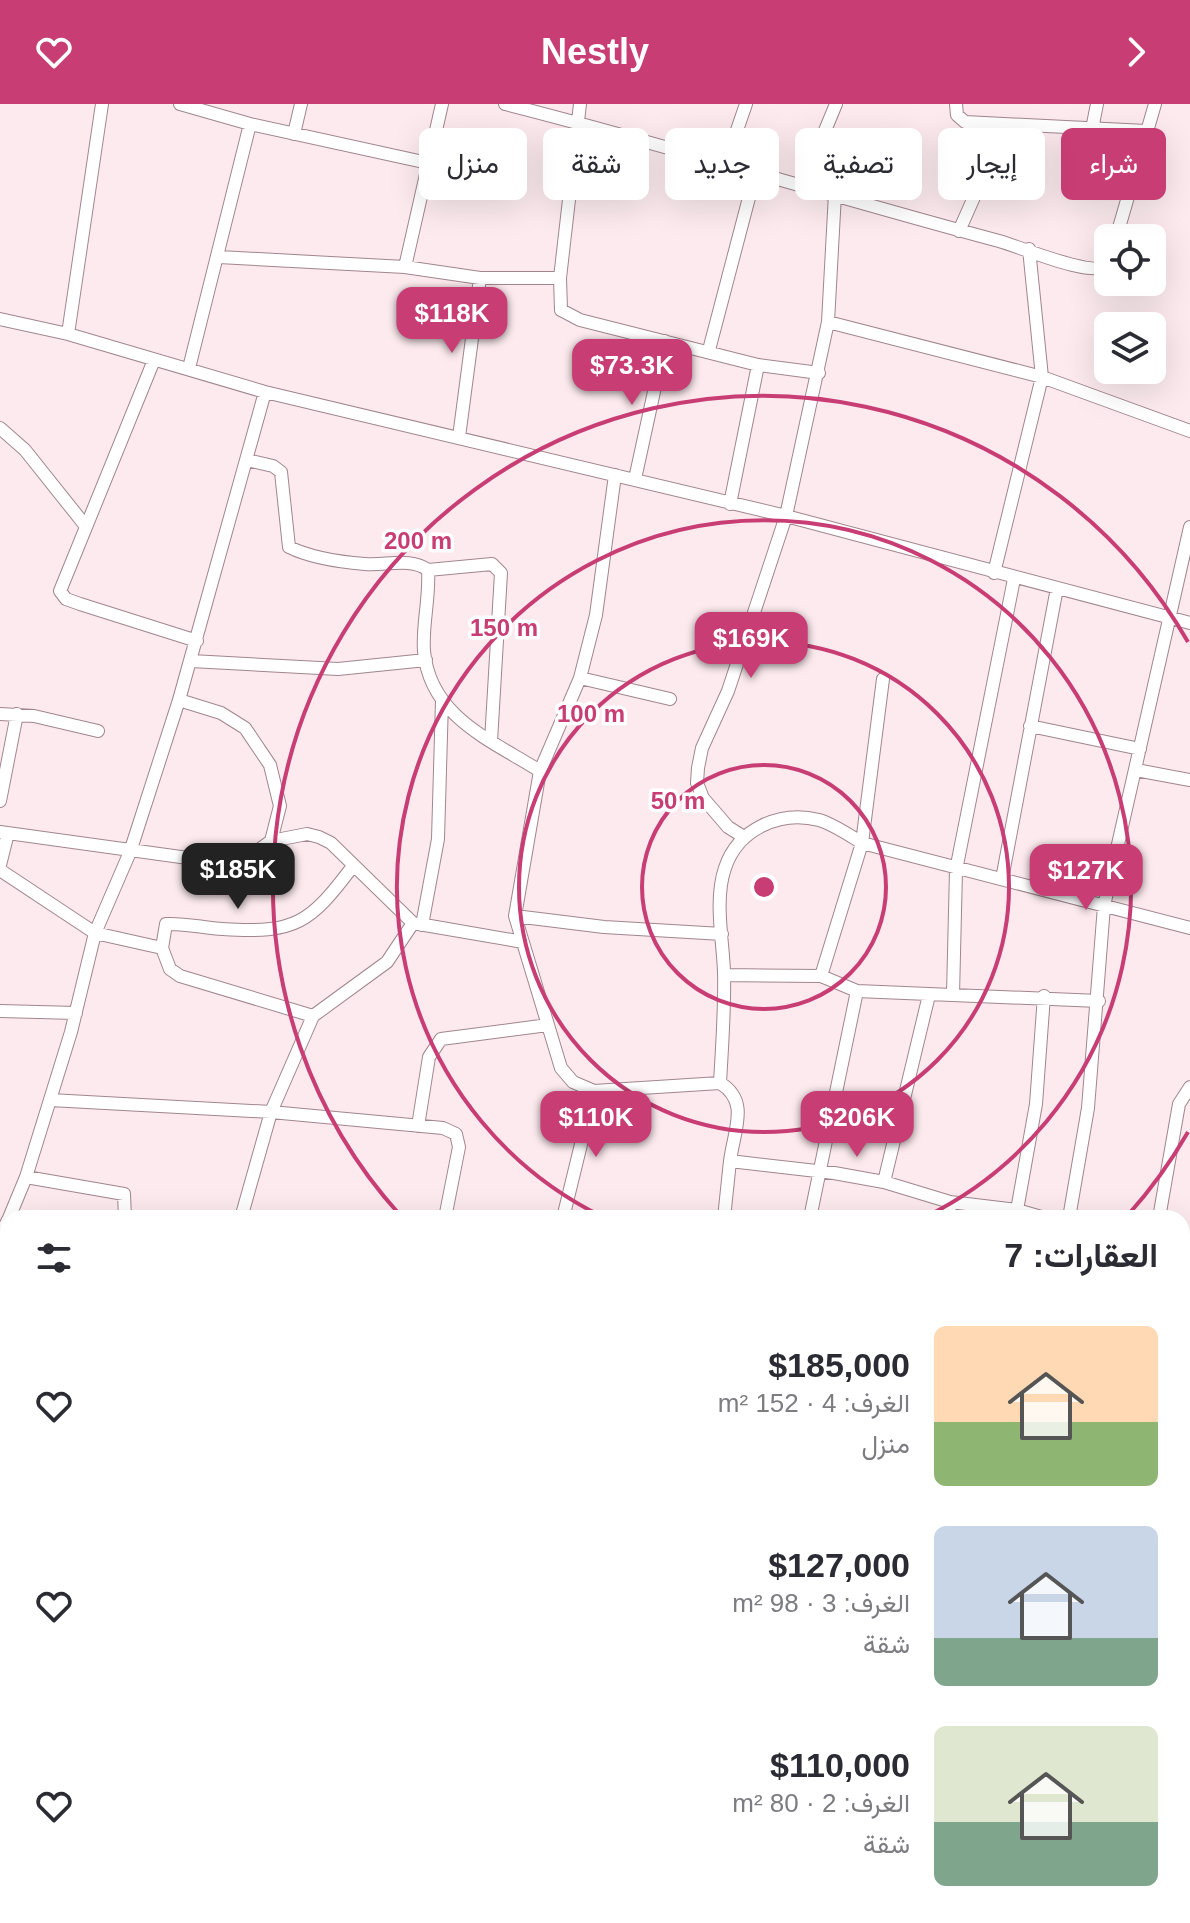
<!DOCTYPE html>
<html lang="ar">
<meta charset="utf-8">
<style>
:root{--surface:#fff;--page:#f7f7f7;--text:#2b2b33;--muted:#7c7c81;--accent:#c73d74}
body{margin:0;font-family:Arial,Vazirmatn,sans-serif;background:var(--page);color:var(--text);direction:rtl;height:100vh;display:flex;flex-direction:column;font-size:30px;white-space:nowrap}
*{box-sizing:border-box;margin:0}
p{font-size:26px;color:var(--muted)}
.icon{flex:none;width:44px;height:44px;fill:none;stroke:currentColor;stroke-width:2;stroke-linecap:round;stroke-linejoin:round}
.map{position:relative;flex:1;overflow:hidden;direction:ltr}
.drawer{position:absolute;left:0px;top:1106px;width:1190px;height:714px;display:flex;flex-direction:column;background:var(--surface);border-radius:24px 24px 0 0;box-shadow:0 8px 32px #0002;direction:rtl}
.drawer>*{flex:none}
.top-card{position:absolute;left:24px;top:24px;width:1142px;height:72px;direction:rtl;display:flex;gap:16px}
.controls{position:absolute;left:1094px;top:120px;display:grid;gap:16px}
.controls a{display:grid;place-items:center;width:72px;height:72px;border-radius:12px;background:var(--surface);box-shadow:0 8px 32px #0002;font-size:40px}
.price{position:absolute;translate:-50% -68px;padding:0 18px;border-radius:16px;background:var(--accent);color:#fff;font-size:26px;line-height:52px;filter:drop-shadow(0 2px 4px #0008)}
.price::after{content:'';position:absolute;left:50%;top:48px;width:24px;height:18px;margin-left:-12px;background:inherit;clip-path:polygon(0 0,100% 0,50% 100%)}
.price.current{background:#222;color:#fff}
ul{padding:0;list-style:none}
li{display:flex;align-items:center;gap:24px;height:200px;padding:0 32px}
li span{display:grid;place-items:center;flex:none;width:224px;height:160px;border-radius:12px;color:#555}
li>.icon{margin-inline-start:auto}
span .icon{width:96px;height:96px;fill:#fffc;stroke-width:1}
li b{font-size:34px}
h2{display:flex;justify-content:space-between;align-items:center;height:96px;padding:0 32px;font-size:34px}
.chip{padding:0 28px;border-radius:12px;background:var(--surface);box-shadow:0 8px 32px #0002;font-size:28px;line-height:72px}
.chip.current{background:var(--accent);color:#fff}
header{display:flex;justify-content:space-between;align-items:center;height:104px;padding:0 32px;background:var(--accent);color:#fff;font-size:36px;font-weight:700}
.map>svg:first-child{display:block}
</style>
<header><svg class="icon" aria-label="forward" viewBox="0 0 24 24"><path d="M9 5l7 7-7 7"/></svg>Nestly<svg class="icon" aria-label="heart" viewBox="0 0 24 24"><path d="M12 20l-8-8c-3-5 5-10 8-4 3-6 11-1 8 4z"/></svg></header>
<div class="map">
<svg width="1190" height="1819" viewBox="0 0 1190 1819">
<rect width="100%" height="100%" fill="#fceaee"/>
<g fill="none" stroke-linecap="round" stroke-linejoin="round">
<g stroke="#a1868d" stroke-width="14">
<path id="minor" d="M180,0L250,20L428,59
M505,0C671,42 834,93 999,137C1021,143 1094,175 1108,161
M580,0L560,174L561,206L580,216L758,261L819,269
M956,0L957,11L965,18L1146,27
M1092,25L1097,0
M294,30L301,0
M726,58L746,0
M802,82L836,0
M959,127L1006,21
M1116,134L1155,0
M219,153L405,163L480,174H560
M405,163L442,0
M0,215L68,230L265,288L786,412L1190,519
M828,218L1042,273L1190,327
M68,230L102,0
M709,246L756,67
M154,256L60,487L66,495L80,500L197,537
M189,264L250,20
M0,324L25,346L84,420
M459,333L480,174
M247,356L273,362L281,368L289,443C311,454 340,458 365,460C385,462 411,453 428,466C430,493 422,521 424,547C430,613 491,636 540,667
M615,371L596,511L580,574L540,667L515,812L561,964L573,978L594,987L720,979C750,997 734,1026 730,1057L834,1069L884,1078L950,1098L1017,1106L1045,1114
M635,375L665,237
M730,400L758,261
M428,466L492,460L501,469L491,637
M994,469L1042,273L1029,145
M191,557L338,565L426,556
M580,574L670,595
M179,596L221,609L245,624L270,661L280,702L271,737
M0,610L34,612L98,627
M1030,622L1140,645
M1136,666L1190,676
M0,697L17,610
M0,728L224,759L248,754L271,737L307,730L319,733L331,739L413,819L523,838
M744,733L728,723L703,694L697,679L698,664L702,644L728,587L786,412L828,218L835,90
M0,761L8,729
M0,766L95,829L162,844L170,865L180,872L313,912
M1002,775L1057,484
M515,812L604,823L722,830
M422,821L438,735L442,597
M162,844L166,820C185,819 204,824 223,825C296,830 310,819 353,762
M724,871L821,872L857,887L1099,897
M821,872L862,739L883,575
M953,891L956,766L1014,475
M0,907L76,909
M720,979C722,942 725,905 724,868C723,836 714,796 725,764C738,725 780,706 819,716C833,720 849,731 862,739L1190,824
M50,996L271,1008L443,1024L456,1030L459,1043L445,1114
M418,1022L429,953L441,935L548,921
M26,1073L124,1090L125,1114
M884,1078L929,891
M1017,1106L1036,1000L1044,892
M9,1114L26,1073L71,928L95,829L130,748L179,596L265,288
M241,1114L271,1008L313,912L387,858L413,819
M563,1114L594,987
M724,1114L730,1057
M810,1114L857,887
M949,1114L950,1098
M1069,1114L1088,1004L1104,802L1190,423
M1159,1114L1179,1000L1190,983
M0,1132L8,1116
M1182,1146L1190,1147
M0,1165L8,1166
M1182,1266L1190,1267
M0,1333L8,1335
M1182,1535L1190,1510
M0,1560L8,1539
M1182,1604L1190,1608
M0,1616L8,1619
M1182,1707L1190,1710
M0,1750L8,1753
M148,1812L166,1819
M459,1815L469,1819
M135,1819L141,1812
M280,1819L286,1812
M797,1819L800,1812
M967,1819L969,1812"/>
</g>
<g stroke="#a1868d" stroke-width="18">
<path id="tertiary" d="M0,1476L8,1479
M850,1812L866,1819"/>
</g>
<use href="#minor" stroke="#fff" stroke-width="12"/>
<use href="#tertiary" stroke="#fff" stroke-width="16"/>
</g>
<g fill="none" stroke="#c73d74" stroke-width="4">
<circle cx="764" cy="783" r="122"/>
<circle cx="764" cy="783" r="245"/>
<path d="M603 1113A367 367 0 1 1 925 1113"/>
<path d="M1188 1028A490 490 0 0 1 1128 1111M400 1111A490 490 0 1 1 1188 538"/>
</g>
<circle cx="764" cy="783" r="12" fill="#c73d74" stroke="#fff" stroke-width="4"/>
<g font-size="24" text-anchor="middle" font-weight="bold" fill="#c73d74" stroke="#fff" stroke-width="7" stroke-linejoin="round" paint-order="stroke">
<text x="418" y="445">200 m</text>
<text x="504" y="532">150 m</text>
<text x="591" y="618">100 m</text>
<text x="678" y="705">50 m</text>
</g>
</svg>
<div class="controls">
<a><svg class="icon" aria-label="locate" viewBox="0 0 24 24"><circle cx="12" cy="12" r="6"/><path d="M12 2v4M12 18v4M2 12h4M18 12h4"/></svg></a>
<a><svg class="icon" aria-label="layers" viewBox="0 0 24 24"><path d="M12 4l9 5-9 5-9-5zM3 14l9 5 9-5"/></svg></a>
</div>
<b class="price" style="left:452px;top:251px">$118K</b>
<b class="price" style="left:632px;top:303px">$73.3K</b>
<b class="price" style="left:751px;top:576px">$169K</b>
<b class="price current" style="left:238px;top:807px">$185K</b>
<b class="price" style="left:1086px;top:808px">$127K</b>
<b class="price" style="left:596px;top:1055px">$110K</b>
<b class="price" style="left:857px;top:1055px">$206K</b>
<div class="top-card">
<a class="chip current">شراء</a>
<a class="chip">إيجار</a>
<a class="chip">تصفية</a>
<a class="chip">جديد</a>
<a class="chip">شقة</a>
<a class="chip">منزل</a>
</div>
<section class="drawer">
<h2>العقارات: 7<svg class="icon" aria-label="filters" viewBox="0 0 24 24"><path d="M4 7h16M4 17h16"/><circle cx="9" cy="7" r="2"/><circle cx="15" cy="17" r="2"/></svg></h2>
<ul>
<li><span style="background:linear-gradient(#ffd9b3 60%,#8fb573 0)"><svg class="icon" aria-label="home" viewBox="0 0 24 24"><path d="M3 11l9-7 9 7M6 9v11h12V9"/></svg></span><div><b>$185,000</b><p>الغرف: 4 · 152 m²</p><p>منزل</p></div><svg class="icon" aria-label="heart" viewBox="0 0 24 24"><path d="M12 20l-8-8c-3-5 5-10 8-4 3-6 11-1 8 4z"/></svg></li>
<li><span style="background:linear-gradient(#c9d6e8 70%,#7fa58c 0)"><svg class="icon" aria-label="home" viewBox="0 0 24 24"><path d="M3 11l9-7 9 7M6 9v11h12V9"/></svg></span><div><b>$127,000</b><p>الغرف: 3 · 98 m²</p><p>شقة</p></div><svg class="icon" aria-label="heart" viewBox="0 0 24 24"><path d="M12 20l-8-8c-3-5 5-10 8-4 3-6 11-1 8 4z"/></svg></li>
<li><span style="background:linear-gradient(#dfe7d0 60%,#7fa58c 0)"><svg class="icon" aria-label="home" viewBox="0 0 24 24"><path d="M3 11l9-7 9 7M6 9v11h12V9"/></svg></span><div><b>$110,000</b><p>الغرف: 2 · 80 m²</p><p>شقة</p></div><svg class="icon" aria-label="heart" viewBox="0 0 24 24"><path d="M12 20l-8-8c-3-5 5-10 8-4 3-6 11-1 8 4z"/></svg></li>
</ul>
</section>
</div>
